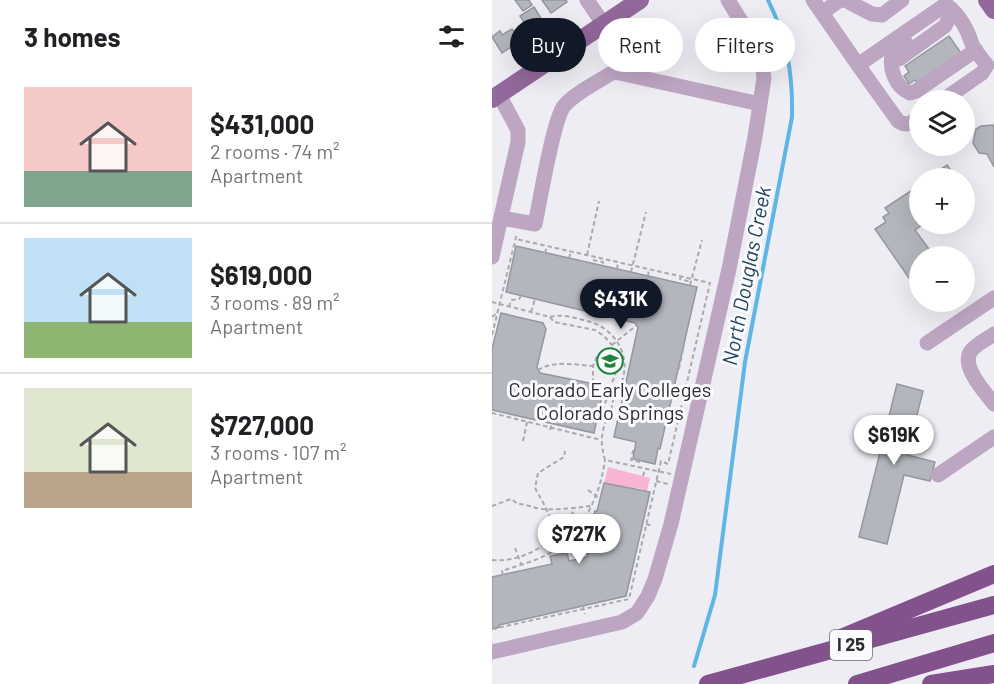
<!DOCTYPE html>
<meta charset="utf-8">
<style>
:root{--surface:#fff;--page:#f2f2f2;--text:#202124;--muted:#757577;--line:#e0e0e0;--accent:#111827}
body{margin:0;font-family:Barlow,sans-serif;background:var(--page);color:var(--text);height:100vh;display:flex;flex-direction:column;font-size:22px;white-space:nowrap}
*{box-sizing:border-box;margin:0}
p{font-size:20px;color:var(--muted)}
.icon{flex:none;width:33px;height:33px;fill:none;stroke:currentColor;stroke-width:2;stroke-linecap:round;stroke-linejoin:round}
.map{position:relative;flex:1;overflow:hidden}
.sheet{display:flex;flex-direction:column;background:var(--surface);width:492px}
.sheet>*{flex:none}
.guide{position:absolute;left:18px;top:18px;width:393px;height:54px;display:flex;gap:12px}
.fabs{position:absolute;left:417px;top:90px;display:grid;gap:12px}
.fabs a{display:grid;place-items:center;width:66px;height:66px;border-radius:50%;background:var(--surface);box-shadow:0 6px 24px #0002;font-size:30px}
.price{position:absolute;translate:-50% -51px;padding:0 14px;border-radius:21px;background:#fff;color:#222;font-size:20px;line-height:39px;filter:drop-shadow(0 2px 3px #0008)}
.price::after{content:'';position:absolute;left:50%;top:36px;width:18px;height:14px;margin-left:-9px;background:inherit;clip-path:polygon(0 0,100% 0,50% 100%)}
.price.current{background:var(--accent);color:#fff}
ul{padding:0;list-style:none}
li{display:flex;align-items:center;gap:18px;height:150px;padding:0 24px}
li+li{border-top:2px solid var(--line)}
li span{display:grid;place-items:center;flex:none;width:168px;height:120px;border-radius:0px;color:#555}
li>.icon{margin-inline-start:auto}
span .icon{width:72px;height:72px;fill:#fffc;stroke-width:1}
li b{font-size:26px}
h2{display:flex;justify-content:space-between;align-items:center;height:72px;padding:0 24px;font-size:26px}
.tag{padding:0 21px;border-radius:27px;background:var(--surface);box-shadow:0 6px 24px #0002;font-size:21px;line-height:54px}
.tag.current{background:var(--accent);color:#fff}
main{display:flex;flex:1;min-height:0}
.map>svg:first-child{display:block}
</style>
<main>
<section class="sheet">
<h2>3 homes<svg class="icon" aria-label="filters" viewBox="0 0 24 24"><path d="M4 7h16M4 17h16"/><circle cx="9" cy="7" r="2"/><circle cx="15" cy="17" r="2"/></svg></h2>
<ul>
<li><span style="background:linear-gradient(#f6c9c9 70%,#7fa58c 0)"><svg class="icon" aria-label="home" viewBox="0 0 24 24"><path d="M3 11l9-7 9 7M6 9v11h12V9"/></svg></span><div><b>$431,000</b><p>2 rooms · 74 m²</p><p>Apartment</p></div></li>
<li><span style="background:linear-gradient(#bfe0f5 70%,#8fb573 0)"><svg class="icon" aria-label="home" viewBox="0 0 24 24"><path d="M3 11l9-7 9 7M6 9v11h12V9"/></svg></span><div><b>$619,000</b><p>3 rooms · 89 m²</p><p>Apartment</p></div></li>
<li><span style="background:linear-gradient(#dfe7d0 70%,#b9a48a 0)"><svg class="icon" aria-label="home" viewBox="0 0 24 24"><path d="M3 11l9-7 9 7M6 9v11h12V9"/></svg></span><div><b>$727,000</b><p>3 rooms · 107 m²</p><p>Apartment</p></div></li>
</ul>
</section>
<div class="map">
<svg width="502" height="684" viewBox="0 0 502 684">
<rect width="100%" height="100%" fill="#eeedf4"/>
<path fill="#f9b3d5" d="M116,467L158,478L155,491L145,488L144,491L112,483Z"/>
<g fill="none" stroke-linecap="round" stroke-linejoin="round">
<path stroke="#5fb5e3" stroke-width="4" d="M202,666L223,595L253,362L300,117C301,74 295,38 276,0"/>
</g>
<path fill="#b3b6bc" stroke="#94979d" stroke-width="1.5" d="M23,0H37L40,5L31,11Z
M50,0H74L75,2L59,13Z
M42,7L53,25L39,33L28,16Z
M20,29L28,41L10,53L0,37L8,31L10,35Z
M457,36L471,56L427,85L423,80L417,84L412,76L417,72L413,66Z
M501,125L502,127V167L495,154L487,153L481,143L484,129L489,126Z
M455,165L464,178L468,175L470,178H436Z
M428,185V224H432L423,230L442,256H428L426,291L383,229L394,222L391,217L397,213L393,208Z
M24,246L205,287L168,449L166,448L163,464L141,459L144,442L122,437L146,327L143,323L14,292Z
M9,313L51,323L54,329L45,367L48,373L107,385L111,391L102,433L0,410V349Z
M405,384L431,391L415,455L443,462L438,481L412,475L395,544L367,537Z
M112,483L158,492L134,596L7,625V627L3,629L0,628V577L60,564L58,556L75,553L77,561L95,557L103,518H101L103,511H105Z"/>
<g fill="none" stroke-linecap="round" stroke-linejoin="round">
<path stroke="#aaa9af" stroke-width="2" stroke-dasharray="4.5 3" stroke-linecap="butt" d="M53,253L55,246
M95,255L107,201
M77,258L79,251
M101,260L111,262V266
M125,269L126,262
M139,272L154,212
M156,276L157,269
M189,276L188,279L199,282
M198,285L210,240
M0,302L58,317C69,313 87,319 99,322C123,330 139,355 130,381C128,387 123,391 122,397C120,403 120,410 117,415C113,423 111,428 110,437C109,444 111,452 113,460L179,474
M17,307L19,300L27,299L29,296
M39,312L43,299
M0,317L5,313
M58,317L62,322L103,330L112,336L120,345L125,369L110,412L113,420
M0,335L25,233
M120,345L145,325
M187,369L192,345
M46,370C63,360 83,365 101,366
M101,383V366L105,356L122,351
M177,411L181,392
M0,413L109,440
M58,430L60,424
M31,441L36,418
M142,451H141L139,460L148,462
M151,476L153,469
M164,481L176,484
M96,490L107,498
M0,506L19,499L26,504C35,504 41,508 50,509C66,510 83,508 99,506
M76,521L90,531L89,541L98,544
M154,524L161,526
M63,531L76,521L83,509
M23,548L29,564
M66,555C68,531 54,508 43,488L46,473L72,457L73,451
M0,560C25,562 46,551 65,535
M11,575L10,571C24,566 41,562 54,555C89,537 108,497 113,460
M91,606L93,614
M0,629L137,599L169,461L176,464L218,283L24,239"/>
<path stroke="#bda6c2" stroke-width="15" d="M95,0L112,25
M321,0L330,13L348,0
M353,0L380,14L390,15L410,0
M330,13L366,65
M414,43L401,52C396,67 403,87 418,93L424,91L484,50
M407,59L453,26L456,20
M428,117C419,123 415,127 406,121L366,65L450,7L456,6C468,16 476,31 480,44C483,51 490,59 495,65L490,73L451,100
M9,218L43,224C48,202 61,120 72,106C83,93 104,83 118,74L123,72L268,104
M0,257L26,142V130L7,95
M502,334C495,339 484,344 479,351C468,366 493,392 502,404
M435,343L502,298
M446,475L502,437
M0,652L130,622L145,613L156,596L163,579L179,524L237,269L263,137L272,78L271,70L260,39L236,0"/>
<path stroke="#93689c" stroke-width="18" d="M495,0L502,10
M0,99L148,0"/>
<path stroke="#83528d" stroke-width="18" d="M349,638L502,574
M216,684L502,605
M365,684L502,643
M439,684L502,674"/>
</g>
<defs>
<g id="school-ring" transform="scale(1.35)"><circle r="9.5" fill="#fbfbff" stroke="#1d8439" stroke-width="1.5"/><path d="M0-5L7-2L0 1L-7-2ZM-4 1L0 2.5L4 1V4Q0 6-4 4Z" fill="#1d8439"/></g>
</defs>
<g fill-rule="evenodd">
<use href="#school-ring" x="118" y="361"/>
</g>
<g text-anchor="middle" stroke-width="6" stroke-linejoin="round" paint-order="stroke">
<rect fill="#fbfbff" stroke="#6b6b6e" stroke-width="1.5" x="338" y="630" width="42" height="30" rx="4.5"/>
<g font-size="18" font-weight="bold" fill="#2d2d30">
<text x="359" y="651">I 25</text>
</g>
<g font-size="20" fill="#2d2d30" stroke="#fbfbff">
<text x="118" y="397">Colorado Early Colleges<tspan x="118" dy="23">Colorado Springs</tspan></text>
</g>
<g font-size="21" font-style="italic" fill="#21465a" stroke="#fbfbff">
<text transform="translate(255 276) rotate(-79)" y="7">North Douglas Creek</text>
</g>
</g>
</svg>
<div class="fabs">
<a><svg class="icon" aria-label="layers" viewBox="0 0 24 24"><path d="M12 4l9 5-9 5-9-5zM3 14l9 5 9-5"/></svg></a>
<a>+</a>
<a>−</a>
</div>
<b class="price current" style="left:129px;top:330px">$431K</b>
<b class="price" style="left:402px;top:466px">$619K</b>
<b class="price" style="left:87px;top:565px">$727K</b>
<div class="guide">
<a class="tag current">Buy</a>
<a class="tag">Rent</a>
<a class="tag">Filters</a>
</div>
</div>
</main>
